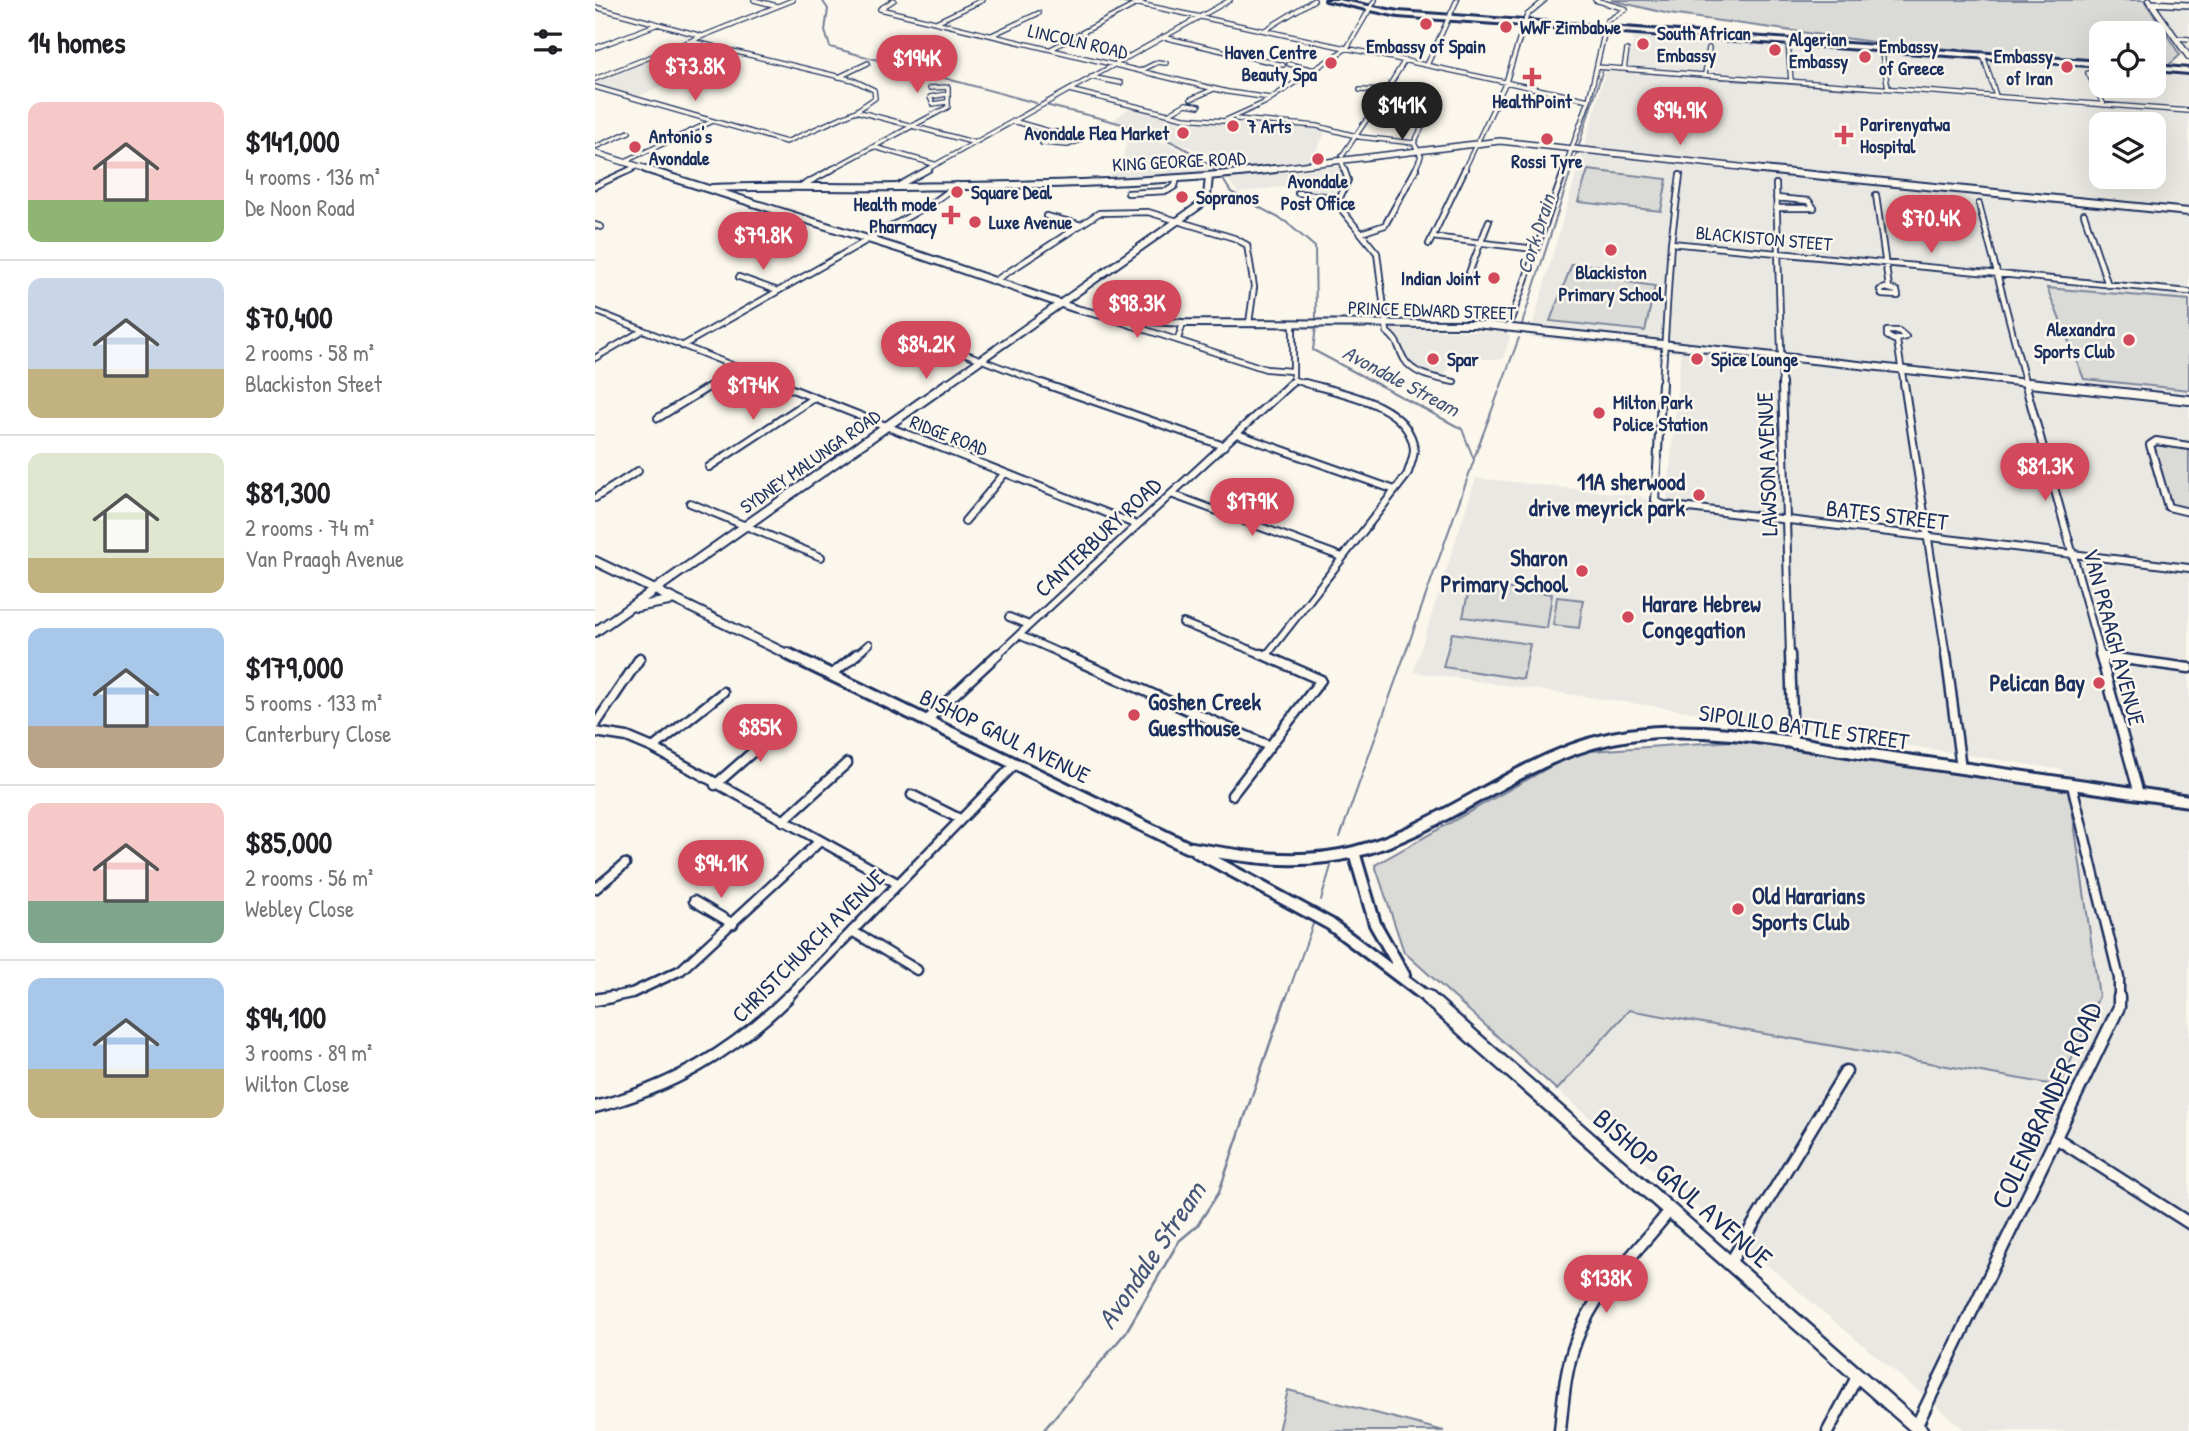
<!DOCTYPE html>
<meta charset="utf-8">
<style>
:root{--surface:#fff;--page:#f2f2f2;--text:#202124;--muted:#757577;--line:#e0e0e0;--accent:#d1495b}
body{margin:0;font-family:"Patrick Hand",sans-serif;background:var(--page);color:var(--text);height:100vh;display:flex;flex-direction:column;font-size:26px;white-space:nowrap}
*{box-sizing:border-box;margin:0}
p{font-size:23px;color:var(--muted)}
.icon{flex:none;width:38px;height:38px;fill:none;stroke:currentColor;stroke-width:2;stroke-linecap:round;stroke-linejoin:round}
.map{position:relative;flex:1;overflow:hidden}
.sheet{display:flex;flex-direction:column;background:var(--surface);width:595px}
.sheet>*{flex:none}
.tools{position:absolute;left:1494px;top:21px;display:grid;gap:14px}
.tools a{display:grid;place-items:center;width:77px;height:77px;border-radius:14px;background:var(--surface);box-shadow:0 7px 28px #0002;font-size:35px}
.price{position:absolute;translate:-50% -60px;padding:0 16px;border-radius:24px;background:var(--accent);color:#fff;font-size:23px;line-height:46px;filter:drop-shadow(0 2px 4px #0008)}
.price::after{content:'';position:absolute;left:50%;top:42px;width:21px;height:16px;margin-left:-10px;background:inherit;clip-path:polygon(0 0,100% 0,50% 100%)}
.price.selected{background:#222;color:#fff}
ul{padding:0;list-style:none}
li{display:flex;align-items:center;gap:21px;height:175px;padding:0 28px}
li+li{border-top:2px solid var(--line)}
li span{display:grid;place-items:center;flex:none;width:196px;height:140px;border-radius:14px;color:#555}
li>.icon{margin-inline-start:auto}
span .icon{width:84px;height:84px;fill:#fffc;stroke-width:1}
li b{font-size:30px}
h2{display:flex;justify-content:space-between;align-items:center;height:84px;padding:0 28px;font-size:30px}
main{display:flex;flex:1;min-height:0}
.map>svg:first-child{display:block}
</style>
<main>
<section class="sheet">
<h2>14 homes<svg class="icon" aria-label="filters" viewBox="0 0 24 24"><path d="M4 7h16M4 17h16"/><circle cx="9" cy="7" r="2"/><circle cx="15" cy="17" r="2"/></svg></h2>
<ul>
<li><span style="background:linear-gradient(#f6c9c9 70%,#8fb573 0)"><svg class="icon" aria-label="home" viewBox="0 0 24 24"><path d="M3 11l9-7 9 7M6 9v11h12V9"/></svg></span><div><b>$141,000</b><p>4 rooms · 136 m²</p><p>De Noon Road</p></div></li>
<li><span style="background:linear-gradient(#c9d6e8 65%,#c2b280 0)"><svg class="icon" aria-label="home" viewBox="0 0 24 24"><path d="M3 11l9-7 9 7M6 9v11h12V9"/></svg></span><div><b>$70,400</b><p>2 rooms · 58 m²</p><p>Blackiston Steet</p></div></li>
<li><span style="background:linear-gradient(#dfe7d0 75%,#c2b280 0)"><svg class="icon" aria-label="home" viewBox="0 0 24 24"><path d="M3 11l9-7 9 7M6 9v11h12V9"/></svg></span><div><b>$81,300</b><p>2 rooms · 74 m²</p><p>Van Praagh Avenue</p></div></li>
<li><span style="background:linear-gradient(#a9c7e8 70%,#b9a48a 0)"><svg class="icon" aria-label="home" viewBox="0 0 24 24"><path d="M3 11l9-7 9 7M6 9v11h12V9"/></svg></span><div><b>$179,000</b><p>5 rooms · 133 m²</p><p>Canterbury Close</p></div></li>
<li><span style="background:linear-gradient(#f6c9c9 70%,#7fa58c 0)"><svg class="icon" aria-label="home" viewBox="0 0 24 24"><path d="M3 11l9-7 9 7M6 9v11h12V9"/></svg></span><div><b>$85,000</b><p>2 rooms · 56 m²</p><p>Webley Close</p></div></li>
<li><span style="background:linear-gradient(#a9c7e8 65%,#c2b280 0)"><svg class="icon" aria-label="home" viewBox="0 0 24 24"><path d="M3 11l9-7 9 7M6 9v11h12V9"/></svg></span><div><b>$94,100</b><p>3 rooms · 89 m²</p><p>Wilton Close</p></div></li>
</ul>
</section>
<div class="map">
<svg width="1594" height="1431" viewBox="0 0 1594 1431">
<rect width="100%" height="100%" fill="#fbf7ec"/>
<filter id="ink" filterUnits="userSpaceOnUse"><feTurbulence type="fractalNoise" baseFrequency=".0143" numOctaves="2"/><feDisplacementMap in="SourceGraphic" scale="14" xChannelSelector="R" yChannelSelector="G"/><feConvolveMatrix kernelMatrix="1 2 1 2 8 2 1 2 1" color-interpolation-filters="sRGB"/></filter>
<g filter="url(#ink)">
<path fill="#eae8e2" fill-rule="evenodd" d="M1554,0H1594V63Z
M1039,33L1507,67V86H1559V71L1594,73V1431H1371L962,1090L1033,1010L1465,1086L1474,788L1468,770L1120,715L818,672L881,478L1045,496L1071,511L1086,353L934,337L1011,71L1032,73ZM1507,124H1559V177H1507Z
M98,46L144,54L42,97L0,85V81Z
M540,104L626,123L639,120L726,128L730,133L718,157L721,164L631,173L623,162L610,153L518,120Z
M541,133L581,147L603,164L615,165L619,174L514,178L519,165L527,162L532,139Z
M745,166L751,180L738,199L706,195L699,185L643,193L633,179Z
M791,329L911,332L915,337L908,359H870L857,362L846,380L828,376L810,358Z"/>
<path fill="#dadad7" stroke="#7a849a" stroke-width="2" d="M1016,0H1549L1585,55L1573,66L1559,65V33H1507V62L1336,50L1074,14Z
M993,170L1072,179L1066,211L983,202Z
M977,264L1035,268L1032,282L1060,286L1050,331L955,321Z
M1452,288L1594,300V390L1489,379Z
M1555,440L1594,445V511L1576,509Z
M875,584L957,594L952,628L868,617Z
M962,597L988,600L984,628L958,625Z
M857,633L935,644L928,679L848,667Z
M1138,741L1474,788L1504,996L1465,1086L1034,1010L962,1090L809,952L780,865L981,752Z
M693,1390L849,1431H683Z"/>
<g fill="none" stroke-linecap="round" stroke-linejoin="round">
<path stroke="#747e96" stroke-width="2" d="M227,0L233,9L230,31L235,47L441,103
M1137,80L1270,89
M998,101L1008,69L1131,79
M450,105C509,120 580,130 624,174
M984,145L997,103
M627,178L636,192L691,222L720,247L721,320
M927,324L982,152
M721,326L718,350L867,429L879,460L745,837
M879,458L924,338
M726,900L736,866
M691,999L718,924"/>
<path stroke="#747e96" stroke-width="2.5" d="M448,1431L531,1332L584,1241L602,1226L624,1192L691,997"/>
<g stroke="#1b2f5e" stroke-width="6">
<path id="street-far4" d="M159,0L182,6
M526,0L994,100
M0,7L107,36
M285,9L633,92L675,98
M285,9L299,0
M341,22L388,0
M670,30L719,0
M397,35L444,13
M568,37L688,65
M1582,38L1594,39
M1193,42L1196,81
M0,48L63,24
M1286,48L1293,88
M456,49L549,0
M1388,55L1401,96
M694,64L720,70
M832,65L862,0
M1002,67L1594,111
M1029,69L1032,50
M547,70L563,62L571,63
M1493,73L1509,105
M1110,74L1114,48
M244,77L273,63
M496,77L526,83
M0,79L198,0
M0,87L191,142L261,111L280,98L279,90L258,80L96,41
M474,90L589,118L629,121L669,103L752,48L780,0
M765,90L791,91L810,60
M813,92L842,97L819,143L826,156L820,170
M596,99L619,89
M351,102L338,104L335,97L352,94
M783,103L791,91
M261,111L377,142
M573,114L591,104L604,106
M641,119L722,126L765,137L819,143
M418,121L485,140L473,145L447,143L461,132
M0,147L34,132
M279,147L339,164
M747,156L776,113
M28,162L116,122
M747,163L750,170
M34,170L43,166
M235,170L353,107V87L335,88
M331,170L635,0
M869,170L911,82L932,15L950,0
M969,170L994,100L1012,21L1031,9L1000,0"/>
</g>
<g stroke="#1b2f5e" stroke-width="8">
<path id="street-far3" d="M749,169L753,180L742,204L782,253L792,332C805,343 802,346 809,359C819,376 842,378 859,382
M210,184L238,169
M1181,184L1187,385
M0,186L37,169
M301,187L334,169
M533,193L572,191L580,186L582,178
M703,193L743,198
M1281,195L1294,288
M1181,198L1214,201L1219,208H1181
M1384,204L1431,385
M1489,214L1513,285
M451,216L483,224
M0,225L6,227
M766,233L790,225L821,169
M837,237L940,249
M1076,243L1594,292
M834,244L870,169
M874,273L894,221
M144,277L183,291
M401,280L504,213L553,212L639,238L652,245L659,287L654,323
M1291,288L1302,291L1303,296L1287,295L1285,290Z
M0,311L187,385
M520,320L671,369L696,371
M698,323V376
M913,328L970,169
M1292,331H1304L1311,337L1299,340L1292,336Z
M583,339L588,323
M335,340L452,385
M1302,341L1309,385
M87,346L339,202L362,185
M0,358L48,330
M699,380L716,385
M117,385L143,369
M694,385L699,380
M1067,385L1076,243L1085,175"/>
</g>
<g stroke="#1b2f5e" stroke-width="10">
<path id="street-far2" d="M182,383L542,525
M447,383L629,446
M1067,383L1060,501L1069,505L1594,568
M1187,383L1195,656
M1309,383L1351,656
M1430,383L1506,656
M63,418L120,383
M642,434L800,490
M1594,446L1561,441L1555,445L1573,507L1594,512
M114,467L217,399
M576,494L747,557
M0,498L43,471
M95,503L226,557
M370,521L410,473
M414,617L434,625
M588,623L671,656
M424,635L471,656
M260,656L274,644
M401,656L696,383
M671,656L812,475C815,467 819,457 819,449C814,403 746,393 710,383"/>
</g>
<g stroke="#1b2f5e" stroke-width="13">
<path id="street-far1" d="M467,654L674,746
M666,654L671,656
M1195,654L1198,744
M1351,654L1366,768
M1505,654L1544,794
M1506,656L1594,668
M236,675L262,654
M331,721L403,654
M0,725L45,658
M0,732L32,737L58,748L302,883
M58,748L128,692
M120,785L192,722
M1477,785L1524,978V999
M317,795L365,819
M637,795L726,680L671,656L673,654
M188,821L252,763
M0,889L30,864
M99,901L138,924
M257,931L322,970
M8,999L37,993L86,970L225,841
M191,999L420,764"/>
</g>
<g stroke="#1b2f5e" stroke-width="15">
<path id="street" d="M0,1000L17,997
M0,1107C76,1088 137,1052 193,997
M1461,1138L1594,1223
M1135,1263L1251,1071
M1321,1427L1524,1007V997
M965,1431C968,1401 970,1370 981,1341C999,1290 1043,1252 1075,1210
M1233,1431L1263,1375"/>
</g>
<g stroke="#1b2f5e" stroke-width="8">
<path id="secondary-far4" d="M1554,0L1594,57
M1556,3L1594,5
M0,153L55,170
M667,170L905,141L1173,170"/>
</g>
<g stroke="#1b2f5e" stroke-width="10">
<path id="secondary-far3" d="M50,169L327,256L481,309L523,319L588,323L880,324L1451,385
M1157,169L1594,212
M117,188C179,185 241,188 304,187C429,185 557,184 681,169
M350,385L605,205L612,196L614,177"/>
</g>
<g stroke="#1b2f5e" stroke-width="12">
<path id="secondary-far2" d="M1434,383L1594,400
M0,561L196,656
M41,607L74,601
M0,632L353,383"/>
</g>
<g stroke="#1b2f5e" stroke-width="16">
<path id="secondary-far1" d="M193,654L592,847C647,857 704,866 759,852C858,827 932,749 1034,735C1113,724 1193,742 1270,754C1378,769 1486,785 1594,801
M602,852L735,924L834,999
M759,852L780,924L809,975"/>
</g>
<g stroke="#1b2f5e" stroke-width="18">
<path id="secondary" d="M832,997L1326,1431"/>
</g>
<g stroke="#1b2f5e" stroke-width="6">
<path id="highway" d="M731,0H743L803,12L1507,62V66L803,16Z
M1559,66L1594,69V73L1559,70Z"/>
</g>
<use href="#street-far4" stroke="#fbf7ec" stroke-width="3.5"/>
<use href="#street-far3" stroke="#fbf7ec" stroke-width="4.5"/>
<use href="#street-far2" stroke="#fbf7ec" stroke-width="6"/>
<use href="#street-far1" stroke="#fbf7ec" stroke-width="8"/>
<use href="#street" stroke="#fbf7ec" stroke-width="10"/>
<use href="#secondary-far4" stroke="#fbf7ec" stroke-width="5"/>
<use href="#secondary-far3" stroke="#fbf7ec" stroke-width="6"/>
<use href="#secondary-far2" stroke="#fbf7ec" stroke-width="8"/>
<use href="#secondary-far1" stroke="#fbf7ec" stroke-width="10"/>
<use href="#secondary" stroke="#fbf7ec" stroke-width="13"/>
<use href="#highway" fill="#fbf7ec" fill-rule="evenodd"/>
</g>
</g>
<g fill="#d1495b" stroke="#fbf7ec" stroke-width="2.5">
<circle cx="831" cy="24" r="7"/>
<circle cx="911" cy="27" r="7"/>
<circle cx="1048" cy="44" r="7"/>
<circle cx="1180" cy="50" r="7"/>
<circle cx="1270" cy="57" r="7"/>
<circle cx="736" cy="63" r="7"/>
<circle cx="1472" cy="67" r="7"/>
<path d="M933.5 66.5h7v7h7v7h-7v7h-7v-7h-7v-7h7z"/>
<circle cx="638" cy="126" r="7"/>
<circle cx="588" cy="133" r="7"/>
<path d="M1245.5 124.5h7v7h7v7h-7v7h-7v-7h-7v-7h7z"/>
<circle cx="952" cy="139" r="7"/>
<circle cx="40" cy="147" r="7"/>
<circle cx="723" cy="159" r="7"/>
<circle cx="362" cy="192" r="7"/>
<circle cx="587" cy="197" r="7"/>
<path d="M352.5 204.5h7v7h7v7h-7v7h-7v-7h-7v-7h7z"/>
<circle cx="380" cy="222" r="7"/>
<circle cx="1016" cy="250" r="7"/>
<circle cx="899" cy="278" r="7"/>
<circle cx="1534" cy="340" r="7"/>
<circle cx="838" cy="359" r="7"/>
<circle cx="1102" cy="359" r="7"/>
<circle cx="1004" cy="413" r="7"/>
<circle cx="1104" cy="495" r="7"/>
<circle cx="987" cy="571" r="7"/>
<circle cx="1033" cy="617" r="7"/>
<circle cx="1504" cy="683" r="7"/>
<circle cx="539" cy="715" r="7"/>
<circle cx="1143" cy="909" r="7"/>
</g>
<g text-anchor="middle" stroke-width="5" stroke-linejoin="round" paint-order="stroke">
<g font-size="19" font-weight="bold" fill="#1b2f5e" stroke="#fbf7ec" text-anchor="start">
<text x="925" y="34">WWF Zimbabwe</text>
<text x="1062" y="40">South African<tspan x="1062" dy="22">Embassy</tspan></text>
<text x="1194" y="46">Algerian<tspan x="1194" dy="22">Embassy</tspan></text>
<text x="831" y="53" text-anchor="middle">Embassy of Spain</text>
<text x="1284" y="53">Embassy<tspan x="1284" dy="22">of Greece</tspan></text>
<text x="722" y="59" text-anchor="end">Haven Centre<tspan x="722" dy="22">Beauty Spa</tspan></text>
<text x="1458" y="63" text-anchor="end">Embassy<tspan x="1458" dy="22">of Iran</tspan></text>
<text x="937" y="108" text-anchor="middle">HealthPoint</text>
<text x="1265" y="131">Parirenyatwa<tspan x="1265" dy="22">Hospital</tspan></text>
<text x="652" y="133">7 Arts</text>
<text x="574" y="140" text-anchor="end">Avondale Flea Market</text>
<text x="54" y="143">Antonio's<tspan x="54" dy="22">Avondale</tspan></text>
<text x="952" y="168" text-anchor="middle">Rossi Tyre</text>
<text x="723" y="188" text-anchor="middle">Avondale<tspan x="723" dy="22">Post Office</tspan></text>
<text x="376" y="199">Square Deal</text>
<text x="601" y="204">Sopranos</text>
<text x="342" y="211" text-anchor="end">Health mode<tspan x="342" dy="22">Pharmacy</tspan></text>
<text x="394" y="229">Luxe Avenue</text>
<text x="1016" y="279" text-anchor="middle">Blackiston<tspan x="1016" dy="22">Primary School</tspan></text>
<text x="885" y="285" text-anchor="end">Indian Joint</text>
<text x="1520" y="336" text-anchor="end">Alexandra<tspan x="1520" dy="22">Sports Club</tspan></text>
<text x="852" y="366">Spar</text>
<text x="1116" y="366">Spice Lounge</text>
<text x="1018" y="409">Milton Park<tspan x="1018" dy="22">Police Station</tspan></text>
</g>
<g font-size="19" fill="#1b2f5e" stroke="#fbf7ec">
<text transform="translate(483 41) rotate(13)" y="7">LINCOLN ROAD</text>
<text transform="translate(584 161) rotate(-3)" y="7">KING GEORGE ROAD</text>
<text transform="translate(1169 238) rotate(5)" y="7">BLACKISTON STEET</text>
<text transform="translate(837 310) rotate(2)" y="7">PRINCE EDWARD STREET</text>
<text transform="translate(354 435) rotate(21)" y="7">RIDGE ROAD</text>
<text transform="translate(215 461) rotate(-35)" y="7">SYDNEY MALUNGA ROAD</text>
</g>
<g font-size="21" font-style="italic" fill="#47577a" stroke="#fbf7ec">
<text transform="translate(941 234) rotate(-72)" y="7">Cork Drain</text>
<text transform="translate(806 381) rotate(28)" y="7">Avondale Stream</text>
</g>
<g font-size="23" fill="#1b2f5e" stroke="#fbf7ec">
<text transform="translate(1172 464) rotate(-92)" y="8">LAWSON AVENUE</text>
<text transform="translate(1292 515) rotate(7)" y="8">BATES STREET</text>
<text transform="translate(503 537) rotate(-43)" y="8">CANTERBURY ROAD</text>
<text transform="translate(1519 637) rotate(75)" y="8">VAN PRAAGH AVENUE</text>
<text transform="translate(1209 727) rotate(8)" y="8">SIPOLILO BATTLE STREET</text>
<text transform="translate(410 736) rotate(26)" y="8">BISHOP GAUL AVENUE</text>
<text transform="translate(213 946) rotate(-45)" y="8">CHRISTCHURCH AVENUE</text>
</g>
<g font-size="23" font-weight="bold" fill="#1b2f5e" stroke="#fbf7ec" text-anchor="end">
<text x="1090" y="490">11A sherwood<tspan x="1090" dy="26">drive meyrick park</tspan></text>
<text x="973" y="566">Sharon<tspan x="973" dy="26">Primary School</tspan></text>
<text x="1047" y="612" text-anchor="start">Harare Hebrew<tspan x="1047" dy="26">Congegation</tspan></text>
<text x="1490" y="691">Pelican Bay</text>
<text x="553" y="710" text-anchor="start">Goshen Creek<tspan x="553" dy="26">Guesthouse</tspan></text>
<text x="1157" y="904" text-anchor="start">Old Hararians<tspan x="1157" dy="26">Sports Club</tspan></text>
</g>
<g font-size="28" fill="#1b2f5e" stroke="#fbf7ec">
<text transform="translate(1451 1105) rotate(-65)" y="10">COLENBRANDER ROAD</text>
<text transform="translate(1088 1188) rotate(41)" y="10">BISHOP GAUL AVENUE</text>
</g>
<g font-size="28" font-style="italic" fill="#47577a" stroke="#fbf7ec">
<text transform="translate(556 1255) rotate(-56)" y="10">Avondale Stream</text>
</g>
</g>
</svg>
<div class="tools">
<a><svg class="icon" aria-label="locate" viewBox="0 0 24 24"><circle cx="12" cy="12" r="6"/><path d="M12 2v4M12 18v4M2 12h4M18 12h4"/></svg></a>
<a><svg class="icon" aria-label="layers" viewBox="0 0 24 24"><path d="M12 4l9 5-9 5-9-5zM3 14l9 5 9-5"/></svg></a>
</div>
<b class="price" style="left:322px;top:95px">$194K</b>
<b class="price" style="left:100px;top:103px">$73.8K</b>
<b class="price selected" style="left:807px;top:142px">$141K</b>
<b class="price" style="left:1085px;top:147px">$94.9K</b>
<b class="price" style="left:1336px;top:255px">$70.4K</b>
<b class="price" style="left:168px;top:272px">$79.8K</b>
<b class="price" style="left:542px;top:340px">$98.3K</b>
<b class="price" style="left:331px;top:381px">$84.2K</b>
<b class="price" style="left:158px;top:422px">$174K</b>
<b class="price" style="left:1450px;top:503px">$81.3K</b>
<b class="price" style="left:657px;top:538px">$179K</b>
<b class="price" style="left:165px;top:764px">$85K</b>
<b class="price" style="left:126px;top:900px">$94.1K</b>
<b class="price" style="left:1011px;top:1315px">$138K</b>
</div>
</main>
